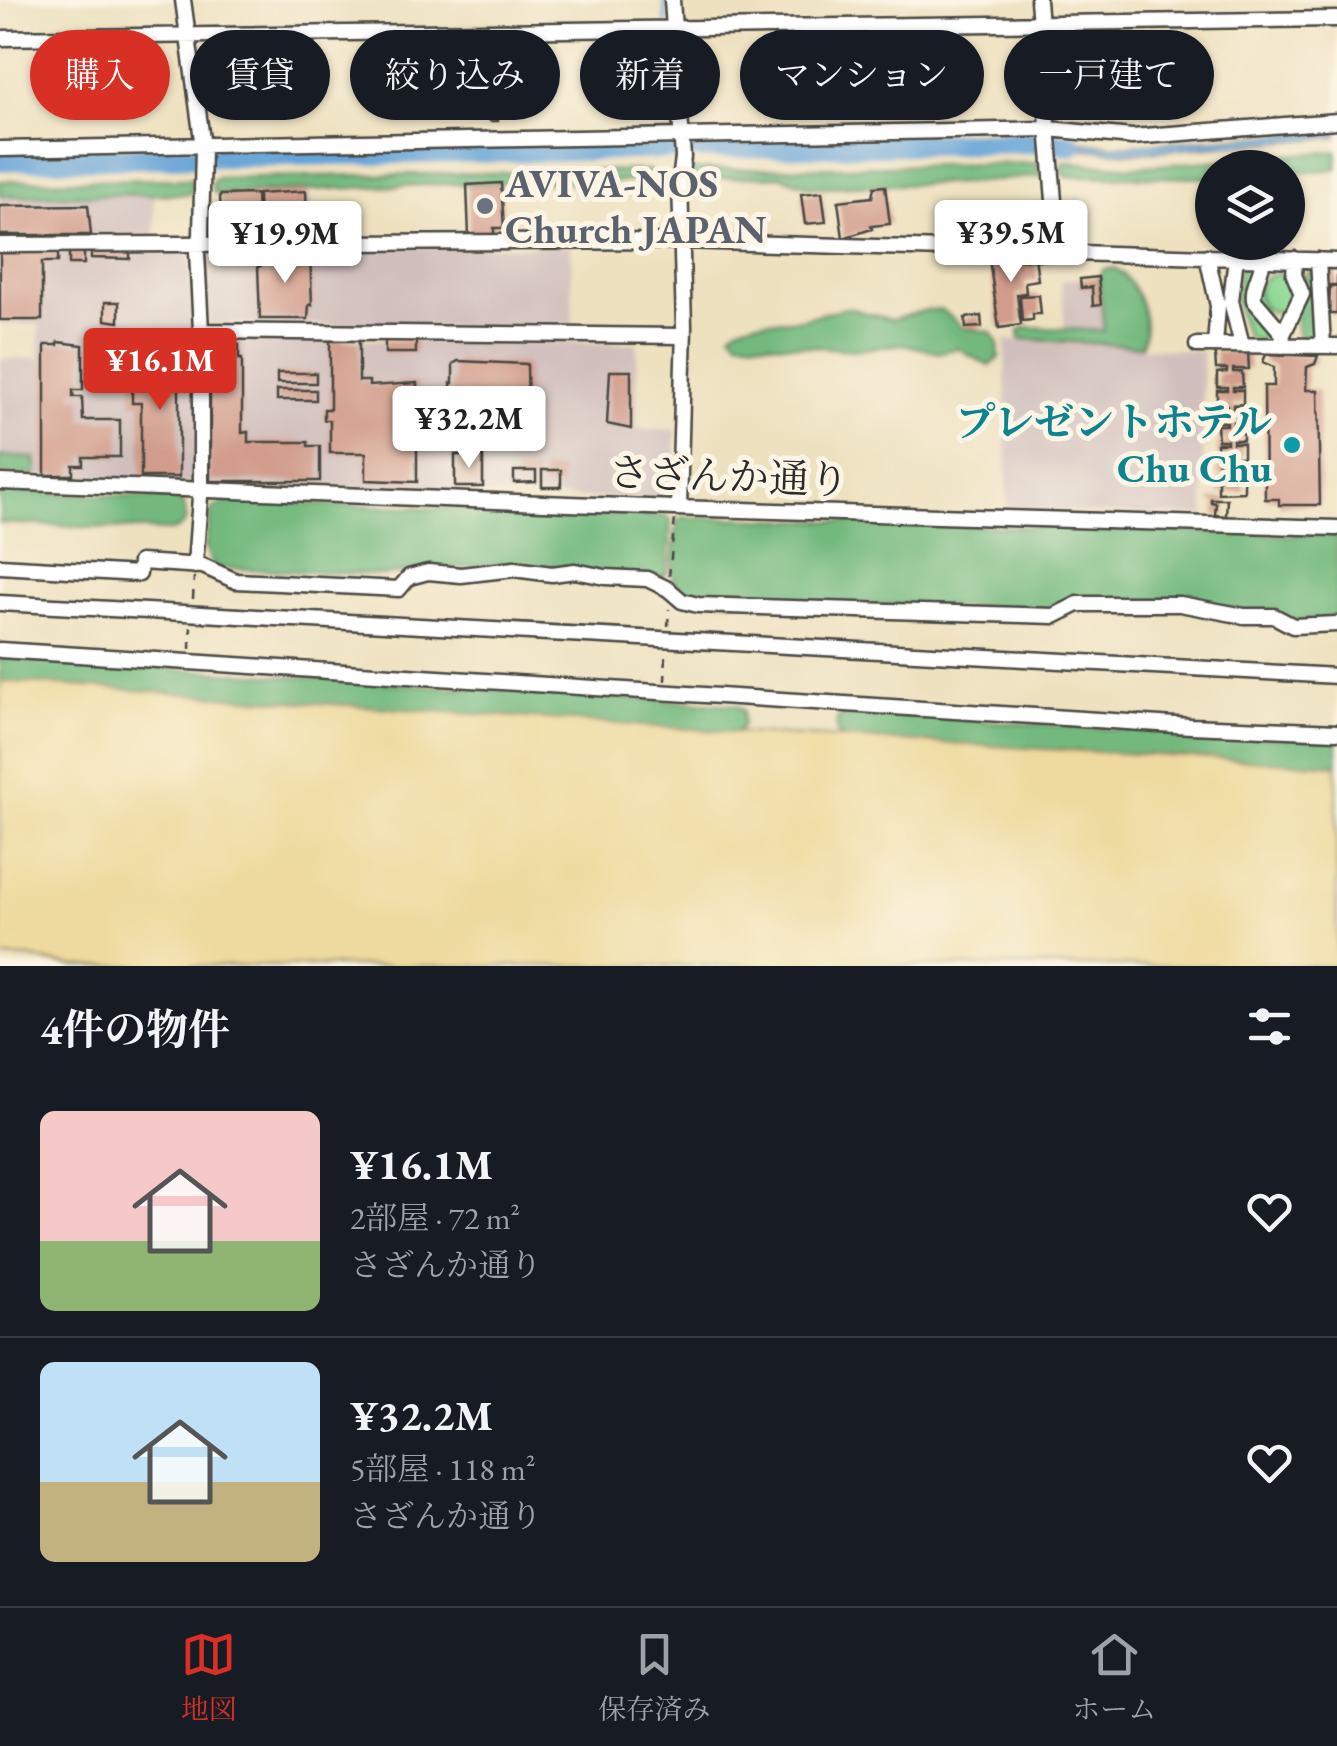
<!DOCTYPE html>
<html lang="ja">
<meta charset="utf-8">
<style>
:root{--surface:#171b24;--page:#242831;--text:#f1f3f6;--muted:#9ea1a6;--line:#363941;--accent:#d93025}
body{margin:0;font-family:"EB Garamond","Noto Serif JP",serif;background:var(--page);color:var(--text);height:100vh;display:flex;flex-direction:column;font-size:38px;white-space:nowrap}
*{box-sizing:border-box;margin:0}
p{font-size:32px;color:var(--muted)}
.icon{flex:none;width:55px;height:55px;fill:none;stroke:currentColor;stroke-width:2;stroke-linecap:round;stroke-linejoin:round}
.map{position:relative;height:966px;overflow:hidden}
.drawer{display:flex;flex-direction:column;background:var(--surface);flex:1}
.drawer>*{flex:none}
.banner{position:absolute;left:30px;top:30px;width:1278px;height:90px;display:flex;gap:20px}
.fabs{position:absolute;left:1195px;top:150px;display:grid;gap:20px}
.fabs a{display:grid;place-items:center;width:110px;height:110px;border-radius:50%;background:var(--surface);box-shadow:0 2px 8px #0004;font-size:50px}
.price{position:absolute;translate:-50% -85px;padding:0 22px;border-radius:10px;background:#fff;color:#222;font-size:32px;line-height:65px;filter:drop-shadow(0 2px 5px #0008)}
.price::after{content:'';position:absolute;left:50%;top:60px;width:30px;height:22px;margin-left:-15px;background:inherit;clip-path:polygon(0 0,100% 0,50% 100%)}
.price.active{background:var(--accent);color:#fff}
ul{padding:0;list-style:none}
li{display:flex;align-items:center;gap:30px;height:250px;padding:0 40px}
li+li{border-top:2px solid var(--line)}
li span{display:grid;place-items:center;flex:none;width:280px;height:200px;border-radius:15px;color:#555}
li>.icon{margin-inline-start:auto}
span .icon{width:120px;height:120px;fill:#fffc;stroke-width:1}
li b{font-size:42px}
h2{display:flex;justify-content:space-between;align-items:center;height:120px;padding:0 40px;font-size:42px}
.tag{padding:0 35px;border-radius:45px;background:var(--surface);box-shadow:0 2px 8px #0004;font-size:35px;line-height:90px}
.tag.active{background:var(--accent);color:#fff}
.menu{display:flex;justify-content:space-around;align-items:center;height:140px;border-top:2px solid var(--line);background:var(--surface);font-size:28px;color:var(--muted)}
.menu a{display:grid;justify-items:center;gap:5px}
.menu .active{color:var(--accent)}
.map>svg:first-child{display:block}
</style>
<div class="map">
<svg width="1337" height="966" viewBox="0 0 1337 966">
<rect width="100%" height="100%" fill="#fcf5e5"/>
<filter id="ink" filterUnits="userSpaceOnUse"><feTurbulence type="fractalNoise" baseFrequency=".01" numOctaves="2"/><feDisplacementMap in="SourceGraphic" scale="20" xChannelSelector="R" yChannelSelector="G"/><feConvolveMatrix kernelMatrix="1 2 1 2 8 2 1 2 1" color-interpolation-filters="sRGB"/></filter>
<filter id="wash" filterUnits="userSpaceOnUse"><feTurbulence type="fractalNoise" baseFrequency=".0048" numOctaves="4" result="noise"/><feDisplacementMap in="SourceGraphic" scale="40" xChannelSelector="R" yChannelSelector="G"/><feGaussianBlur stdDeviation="2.25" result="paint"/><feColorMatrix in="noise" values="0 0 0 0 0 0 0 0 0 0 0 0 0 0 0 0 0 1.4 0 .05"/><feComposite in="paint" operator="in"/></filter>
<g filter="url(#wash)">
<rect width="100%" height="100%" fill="#eee1c0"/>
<path fill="#d1bfbd" d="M310,190L312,239H212L208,235V227L258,224L257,192Z
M154,195L155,239L0,240V196Z
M571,246L573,328L211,324L207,320L203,253L207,248Z
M186,248L190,253L197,361V479L192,484L0,475V359L39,358V324H0V249Z
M1099,276L1104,331L1065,329L1061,280Z
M209,338L637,343V429L676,430L675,497L671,501L210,484L206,480V341Z
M1005,340L1202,351L1204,516L1007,510Z"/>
<path fill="#8fd994" stroke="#5d8260" stroke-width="2.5" d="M1241,263L1248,265L1251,273L1269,328V334L1259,340L1247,338L1235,300Z
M1258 293a19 19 0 1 1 38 0a19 19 0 1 1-38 0Z"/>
<path fill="#73b97e" stroke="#4f7254" stroke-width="2.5" d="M1337,151V169L1288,174V168H1212V178L1066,176L1060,167L1065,162L1133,167Z
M1038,163L1042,167L1040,176L968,183L811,187L780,176L691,179L687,174L692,170Z
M649,170L654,175L649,181L448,184L216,194L212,189L213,180L218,178Z
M190,179L194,184L190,194L0,196V181Z
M1115,268C1137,284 1152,320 1141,346L1020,339L1019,331L1025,327L1104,331L1099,276L1104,269Z
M1309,270H1314L1317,340L1308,341L1298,335C1292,319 1297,282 1309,270Z
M848,308L892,320L926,310H942L964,328L991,332L998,343L999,358L989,366L957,348L940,353L903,344L854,350L738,340L731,333C746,315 779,323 800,319C817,316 832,310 848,308Z
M0,456L35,458L37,473L32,476L0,475Z
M0,491L172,498L182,502C189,516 187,527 171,531L0,523Z
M228,501L666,516L671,520L667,573L662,578L504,563L383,575L222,568L212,564L205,547L212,509Z
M684,517L1337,536V619L1294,621L1180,598L1060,610L691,599C661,584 675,547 678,520Z
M0,658L736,705L743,710V724L738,731L732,732L0,681Z
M845,712L1191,734L1337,740V765L843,738L837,733V719Z"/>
<path fill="#eeda9e" stroke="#8c8264" stroke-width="2.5" d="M0,681L732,732L1337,765V966H74L29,958L0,957Z"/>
<path fill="#65a3d7" stroke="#486781" stroke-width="2.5" d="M1337,130V137L1132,153L1049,146L1050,138L1117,146Z"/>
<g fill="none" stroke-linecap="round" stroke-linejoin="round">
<path stroke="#65a3d7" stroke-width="4" d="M665,0L666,22
M667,36L674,126"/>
<path stroke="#65a3d7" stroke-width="22" d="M0,160L1037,142L1071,145"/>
</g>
<g id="blocks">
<path fill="#d19c8b" d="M497,37L498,121H490L489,38Z
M501,183L504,228H494V236L469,237L467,185Z
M885,186L890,224L871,226L872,229L843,238L838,201L872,197L874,187Z
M306,191L307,220L259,222L258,194Z
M822,192L826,222L805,224L801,194Z
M256,194L257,218L221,220L220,195Z
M88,205L91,235H0V206Z
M91,250H130V259L91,258Z
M42,251L58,253V262H42V320H0V252Z
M69,252H84V264H69Z
M261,252L310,253L312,305H309L308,319H260L258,266H261Z
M1017,255L1035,256L1038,280L1025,282L1026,293L1017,294L1021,325L999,328L989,259Z
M1327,266H1337V285H1326Z
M1098,277L1101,305L1093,306L1092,287L1081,288L1080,279Z
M1330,286L1337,287V314H1329Z
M1039,295L1041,314H1033V320L1022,321L1020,296Z
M105,302H119V322L105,320Z
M981,316L982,327L966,328L965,318Z
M385,340H416V353H385Z
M330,341H359V381H369V386L417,383V482L366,480V453H330V420H324V409H330Z
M58,342L83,345V390H73V397H82L83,420H120V457H83V465H73V475H45V345H58Z
M210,345H239V359H242V433L248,432V442H308V446H320V481H210Z
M155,347H166V351H189V377H180V368H165V378H179V477H141V403H132V381L161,379V368H141V351H155Z
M1215,352H1248L1249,369H1233V372H1242L1243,387H1233V390H1243V404L1233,405V408H1243V422H1233V425H1243V440H1233V443H1243V457H1234V460H1243V475H1234V478H1244V492L1218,493V478H1228V475H1218V461H1227V457L1218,458L1217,443H1227V440H1218L1217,425H1227V422H1217V408H1227V405H1217V390H1227V387H1217V373L1227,372V369H1216Z
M1266,354L1318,356L1315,364L1307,367L1306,390H1318L1320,505H1279V499H1265L1264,386H1274V367L1263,362Z
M458,361L527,364L528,415L458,418L453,415L451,383H453V364Z
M610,371H631V429L607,424Z
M277,373H316V383H277Z
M277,390H316V400H277Z
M455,455H483V487H455Z
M542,470H561V487H542Z
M514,471H536V482L514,483Z
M1211,499H1227L1226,516L1215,515L1216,503L1211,502Z"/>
</g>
</g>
<g filter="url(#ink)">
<use href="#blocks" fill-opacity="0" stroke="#484641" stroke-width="2.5"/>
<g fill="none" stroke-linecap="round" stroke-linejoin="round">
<g stroke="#484641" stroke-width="19">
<path id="minor" d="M183,0L203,147L201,235L197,252L201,331V483L195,566
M672,0L683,157L680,181L684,327L679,508
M1038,0L1058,251
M0,38L1337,19
M0,149L1049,129L1132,137L1337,121
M0,245L681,241L1337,261
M1207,256L1218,306L1215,345
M1236,257L1231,301L1242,345
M1263,258C1262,274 1252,284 1254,300L1283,334L1282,346
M1318,260L1323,346
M201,331L683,336
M1283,334L1302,294L1294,275L1295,259
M1197,345L1337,346
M0,482L675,508L1337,528
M0,566L139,574L140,562L203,566L236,581L399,589L409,577L428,572L461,575L514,569L552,574L575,571L605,577L647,579L668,589L682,601L698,605L1054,616L1078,604H1180L1244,616H1274L1293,626L1337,624
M0,603L1337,676
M0,650L1191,726L1337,732"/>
</g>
<path stroke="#484641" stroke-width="2.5" stroke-dasharray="8 8" stroke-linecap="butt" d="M669,576L675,519
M193,599L194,577
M668,626L669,609
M190,649L191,627
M665,681L666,654"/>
<use href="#minor" stroke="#fff" stroke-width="14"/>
</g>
</g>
<circle fill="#6b7280" stroke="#fcf5e5" stroke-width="4" cx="485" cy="206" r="10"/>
<circle fill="#0f9aa8" stroke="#fcf5e5" stroke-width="4" cx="1292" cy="445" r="10"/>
<g text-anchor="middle" stroke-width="10" stroke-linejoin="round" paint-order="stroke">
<g font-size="40" font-weight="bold" fill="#5b616d" stroke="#fcf5e5" text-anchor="start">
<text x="505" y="197">AVIVA-NOS<tspan x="505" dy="46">Church JAPAN</tspan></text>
</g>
<g font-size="40" font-weight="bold" fill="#0d838f" stroke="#fcf5e5" text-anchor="end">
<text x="1272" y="436">プレゼントホテル<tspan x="1272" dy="46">Chu Chu</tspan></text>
</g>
<g font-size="40" fill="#2b2b2b" stroke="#fcf5e5">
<text transform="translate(729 476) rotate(2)" y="14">さざんか通り</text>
</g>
</g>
</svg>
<div class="fabs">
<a><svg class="icon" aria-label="layers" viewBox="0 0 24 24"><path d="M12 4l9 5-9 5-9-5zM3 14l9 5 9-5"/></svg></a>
</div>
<b class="price" style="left:1011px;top:285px">¥39.5M</b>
<b class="price" style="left:285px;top:286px">¥19.9M</b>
<b class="price active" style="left:160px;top:413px">¥16.1M</b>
<b class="price" style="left:469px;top:471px">¥32.2M</b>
<div class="banner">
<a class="tag active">購入</a>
<a class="tag">賃貸</a>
<a class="tag">絞り込み</a>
<a class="tag">新着</a>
<a class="tag">マンション</a>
<a class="tag">一戸建て</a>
</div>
</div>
<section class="drawer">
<h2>4件の物件<svg class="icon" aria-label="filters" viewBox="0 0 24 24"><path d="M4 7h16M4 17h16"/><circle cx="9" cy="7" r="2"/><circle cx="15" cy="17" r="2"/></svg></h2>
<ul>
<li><span style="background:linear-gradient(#f6c9c9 65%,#8fb573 0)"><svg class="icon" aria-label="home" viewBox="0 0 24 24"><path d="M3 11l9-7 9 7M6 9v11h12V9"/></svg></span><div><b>¥16.1M</b><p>2部屋 · 72 m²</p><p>さざんか通り</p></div><svg class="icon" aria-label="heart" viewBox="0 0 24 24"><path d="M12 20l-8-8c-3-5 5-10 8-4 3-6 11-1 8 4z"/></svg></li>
<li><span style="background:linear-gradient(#bfe0f5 60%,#c2b280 0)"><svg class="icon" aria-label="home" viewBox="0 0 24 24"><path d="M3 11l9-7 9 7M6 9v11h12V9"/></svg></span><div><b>¥32.2M</b><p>5部屋 · 118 m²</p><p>さざんか通り</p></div><svg class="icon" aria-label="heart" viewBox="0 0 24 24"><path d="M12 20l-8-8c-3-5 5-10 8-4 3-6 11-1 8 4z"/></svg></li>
</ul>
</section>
<nav class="menu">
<a class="active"><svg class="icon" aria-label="map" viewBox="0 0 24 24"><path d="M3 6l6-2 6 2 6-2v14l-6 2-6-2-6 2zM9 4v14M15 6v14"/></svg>地図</a>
<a><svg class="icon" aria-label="saved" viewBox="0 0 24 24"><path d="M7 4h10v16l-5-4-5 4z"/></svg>保存済み</a>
<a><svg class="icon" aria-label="home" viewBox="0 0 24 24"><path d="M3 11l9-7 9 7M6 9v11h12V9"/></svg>ホーム</a>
</nav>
